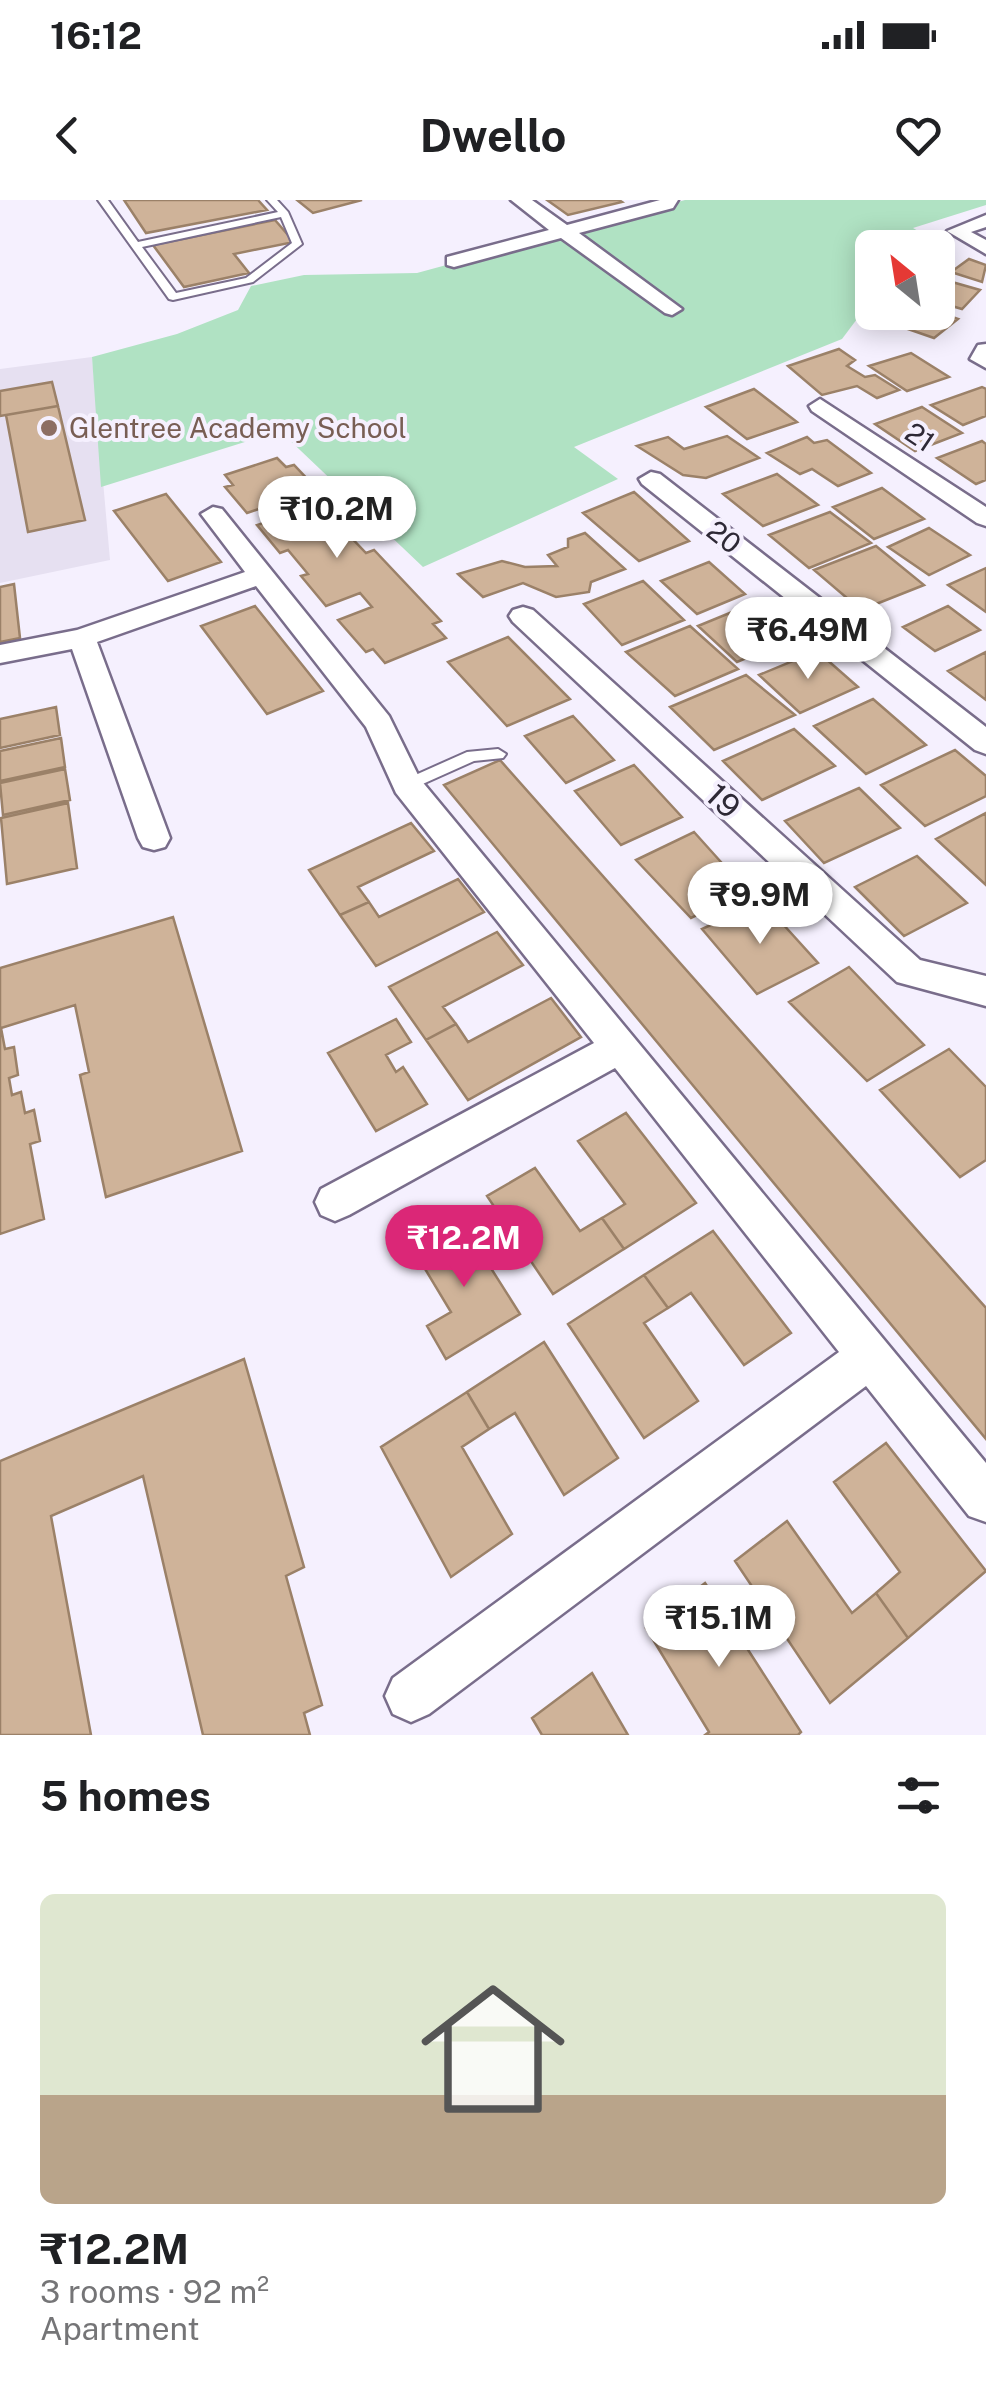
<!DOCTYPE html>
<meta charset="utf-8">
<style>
:root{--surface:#fff;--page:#f2f2f2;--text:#202124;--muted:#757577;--accent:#db2777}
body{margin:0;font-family:"Public Sans",sans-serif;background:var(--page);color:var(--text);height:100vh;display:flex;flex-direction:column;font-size:38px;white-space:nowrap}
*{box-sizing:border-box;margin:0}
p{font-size:32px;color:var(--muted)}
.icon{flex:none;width:55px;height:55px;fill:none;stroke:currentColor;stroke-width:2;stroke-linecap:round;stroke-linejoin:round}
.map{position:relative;height:1535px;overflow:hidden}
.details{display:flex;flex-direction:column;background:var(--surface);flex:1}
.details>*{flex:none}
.needle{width:65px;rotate:330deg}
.tools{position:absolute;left:855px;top:30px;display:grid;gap:20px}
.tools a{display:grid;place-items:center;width:100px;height:100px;border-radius:15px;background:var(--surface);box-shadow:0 5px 25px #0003;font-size:50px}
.price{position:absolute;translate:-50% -85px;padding:0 22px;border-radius:35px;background:#fff;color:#222;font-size:32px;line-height:65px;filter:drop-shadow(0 2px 5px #0008)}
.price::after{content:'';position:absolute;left:50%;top:60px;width:30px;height:22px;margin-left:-15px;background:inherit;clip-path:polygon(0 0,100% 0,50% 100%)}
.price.selected{background:var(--accent);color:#fff}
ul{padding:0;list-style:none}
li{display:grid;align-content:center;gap:20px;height:530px;padding:0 40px}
li span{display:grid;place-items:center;height:310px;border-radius:15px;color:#555}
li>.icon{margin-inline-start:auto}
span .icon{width:180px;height:180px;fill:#fffc;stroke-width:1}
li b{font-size:42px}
h2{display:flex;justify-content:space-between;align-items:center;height:120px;padding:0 40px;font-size:42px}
.status{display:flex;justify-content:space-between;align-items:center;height:70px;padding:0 50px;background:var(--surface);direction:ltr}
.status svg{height:28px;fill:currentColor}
header{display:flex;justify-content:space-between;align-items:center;height:130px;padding:0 40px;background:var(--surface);font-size:45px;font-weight:700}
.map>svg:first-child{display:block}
</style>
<div class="status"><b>16:12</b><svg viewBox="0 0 49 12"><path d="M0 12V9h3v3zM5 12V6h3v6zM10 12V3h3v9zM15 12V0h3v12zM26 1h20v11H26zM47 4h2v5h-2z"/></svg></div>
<header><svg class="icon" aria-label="back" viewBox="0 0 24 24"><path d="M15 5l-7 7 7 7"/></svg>Dwello<svg class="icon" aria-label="heart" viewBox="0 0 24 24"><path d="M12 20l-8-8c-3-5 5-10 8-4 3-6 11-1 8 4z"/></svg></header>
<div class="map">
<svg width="986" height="1535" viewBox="0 0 986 1535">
<rect width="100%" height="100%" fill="#f5f0fe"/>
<path fill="#e6e0f1" d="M92,157L110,360L0,383V169Z"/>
<path fill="#b0e2c3" d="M685,0H986V5L913,28L932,39L921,47L872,48V99L842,139L574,247L618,279L423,367L280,231L101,287L92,157L177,134L238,110L251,86L304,75L417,73Z"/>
<path fill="#cfb399" stroke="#9b8168" stroke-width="2.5" d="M124,0H258L267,10L146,33Z
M297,0H362L313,13Z
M547,0H619L622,2L568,15Z
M275,20L294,42L234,54L249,73L184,87L153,45Z
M969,59L986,65L982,82L951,72Z
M938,78L980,90L962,109L938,102Z
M892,112H938L958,119L934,138L882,120Z
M839,149L855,160L847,166L865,177L875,175L899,190L877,198L857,186L822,195L788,166Z
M911,153L949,177L907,191L869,166Z
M52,182L58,206L0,216V191Z
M982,187L986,189V216L963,225L931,205Z
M754,189L797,222L747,239L706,207Z
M58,206L85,320L28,332L6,215Z
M922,207L962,233L915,251L875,224Z
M727,236L759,258L706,278L683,275L637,246L668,237L684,249Z
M807,237L814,243L827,240L871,273L838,286L812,269L800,274L767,253Z
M982,241L986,244V280L976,284L937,258Z
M277,258L286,267L294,265L353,327L344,330L366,353L374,350L441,421L433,424L446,438L385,463L373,449L366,452L338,420L372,407L360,393L326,406L301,376L308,374L288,350L280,353L257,325L290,314L279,302L247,313L225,287L233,285L225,275Z
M777,274L818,305L763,326L723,294Z
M882,288L924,319L874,339L833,307Z
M634,292L689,341L639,361L583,313Z
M166,294L221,362L168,381L114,311Z
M830,312L871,343L809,368L769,335Z
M929,328L970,355L929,375L888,347Z
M585,333L625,369L591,382L589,392L556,397L523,383L483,397L458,374L502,361L525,367L557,366L548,355L568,347V339Z
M876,346L924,385L861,410L814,370Z
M709,362L745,394L697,414L661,381Z
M986,368V412L948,385Z
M643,381L684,420L622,445L584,404Z
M14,384L20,438L0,442V387Z
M754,403L794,438L737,462L698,426Z
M255,406L323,491L267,514L201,426Z
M948,406L980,430L935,451L903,427Z
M690,426L738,469L675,496L626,452Z
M508,437L570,499L507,526L448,462Z
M817,451L858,487L800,513L759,475Z
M986,452V500L948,471Z
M746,475L795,515L714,550L670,507Z
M873,499L926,545L866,574L814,526Z
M56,507L60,535L0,548V519Z
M573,516L614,560L566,583L525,536Z
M794,529L835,566L762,600L723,561Z
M61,538L65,567L0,581V551Z
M955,550L986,576V596L925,626L881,585Z
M500,560L986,1108V1239L444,585Z
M634,565L682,617L621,645L575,591Z
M65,569L70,600L3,615L0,583Z
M859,588L900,628L824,663L785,621Z
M68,603L77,668L7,684L1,618Z
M986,613V685L936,639Z
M411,623L434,651L358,687L369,702L340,715L309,670Z
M694,632L747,691L691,718L636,660Z
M917,656L967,703L904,736L855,687Z
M458,679L484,712L376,766L340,715L369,702L379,717Z
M762,701L818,763L757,794L702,729Z
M173,717L242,951L106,997L80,875L89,872L75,805L1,828L5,849L14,847L18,875L9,878L12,895L21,892L25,913L34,910L40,941L30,944L44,1019L0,1034V768Z
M497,732L523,765L443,807L456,824L426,840L389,787Z
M849,767L924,845L867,881L789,802Z
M551,798L581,837L468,900L426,840L456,824L468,842Z
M396,819L411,842L386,855L396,872L403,867L427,904L376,931L328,853Z
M949,849L986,887V960L960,977L880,890Z
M626,913L696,1003L624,1049L602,1018L625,1004L578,941Z
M535,968L580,1031L602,1018L624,1049L553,1094L487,996Z
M461,1021L520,1114L446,1159L427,1126L451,1112L413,1049Z
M713,1031L791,1133L744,1165L691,1093L668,1108L644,1075Z
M644,1075L668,1108L644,1123L698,1201L644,1238L568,1124Z
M544,1142L618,1258L564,1295L515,1213L489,1229L467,1192Z
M244,1159L304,1367L286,1376L322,1505L304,1513L310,1535H203L143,1276L51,1316L91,1535H0V1261Z
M467,1192L489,1229L462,1247L512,1334L451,1377L381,1247Z
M886,1243L986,1371L908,1438L876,1393L900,1372L834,1282Z
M787,1321L852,1413L876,1393L908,1438L830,1503L735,1361Z
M705,1383L801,1532L798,1535H705L709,1532L646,1428Z
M592,1473L628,1535H542L532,1518Z"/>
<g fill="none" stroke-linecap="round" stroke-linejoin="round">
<g stroke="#796d8b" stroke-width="4">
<path id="lane" d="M98,0H108L138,42L278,12L267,0H277L288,12L302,44L253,82L173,100L169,99ZM281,17L292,43L246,78L176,93L142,47Z
M498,549L506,554L503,558L474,561L407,591L399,585L402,581L467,552Z"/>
</g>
<g stroke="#796d8b" stroke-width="5">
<path id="street" d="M511,0H532L567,25L660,0H678L673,8L579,33L682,109L672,115L665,113L561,38L454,67L447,65V57L549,30Z
M986,15V27L971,32L986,40V54L947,31Z
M986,144V168L970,159L978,145Z
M820,199L986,307V326L977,323L812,211L809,206Z
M651,272L660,274L986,527V554L975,550L642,284L639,279Z
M213,307L222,309L389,516L420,579L986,1263V1322L969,1316L866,1186L429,1514L411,1522L393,1514L385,1496L393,1478L839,1152L615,868L349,1015L335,1021L321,1015L315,1002L321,989L594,843L396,593L366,527L256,386L97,442L170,638L165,647L154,650L143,647L138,638L72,449L0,463V445L77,430L245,372L201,314Z
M523,407L533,410L920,760L986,776V806L897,782L513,422L509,416L513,410Z"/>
</g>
<use href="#lane" fill="#fff" fill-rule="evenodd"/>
<use href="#street" fill="#fff" fill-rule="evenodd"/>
</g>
<circle fill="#8d6e63" stroke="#f5f0fe" stroke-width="4" cx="49" cy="228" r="10"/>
<g text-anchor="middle" stroke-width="8" stroke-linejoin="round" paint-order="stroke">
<g font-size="28" fill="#785e54" stroke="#f5f0fe" text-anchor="start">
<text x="69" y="238">Glentree Academy School</text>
</g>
<g font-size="28" fill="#2e2936" stroke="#f5f0fe">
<text transform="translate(920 237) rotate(34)" y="10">21</text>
<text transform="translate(724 337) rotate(38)" y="10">20</text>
</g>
<g font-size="32" fill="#2e2936" stroke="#f5f0fe">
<text transform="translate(723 601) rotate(43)" y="11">19</text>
</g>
</g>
</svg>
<div class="tools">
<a><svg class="needle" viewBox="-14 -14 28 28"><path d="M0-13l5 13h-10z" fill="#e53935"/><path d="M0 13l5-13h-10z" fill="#757577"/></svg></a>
</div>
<b class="price" style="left:337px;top:361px">₹10.2M</b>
<b class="price" style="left:808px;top:482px">₹6.49M</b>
<b class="price" style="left:760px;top:747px">₹9.9M</b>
<b class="price selected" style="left:464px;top:1090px">₹12.2M</b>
<b class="price" style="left:719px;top:1470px">₹15.1M</b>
</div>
<section class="details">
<h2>5 homes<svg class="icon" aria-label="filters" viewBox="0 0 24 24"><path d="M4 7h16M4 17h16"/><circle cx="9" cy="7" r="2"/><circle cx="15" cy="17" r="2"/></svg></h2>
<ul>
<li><span style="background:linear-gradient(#dfe7d0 65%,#b9a48a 0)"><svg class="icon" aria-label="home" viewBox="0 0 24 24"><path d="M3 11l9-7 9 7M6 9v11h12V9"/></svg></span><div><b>₹12.2M</b><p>3 rooms · 92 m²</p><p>Apartment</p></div></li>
</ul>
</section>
